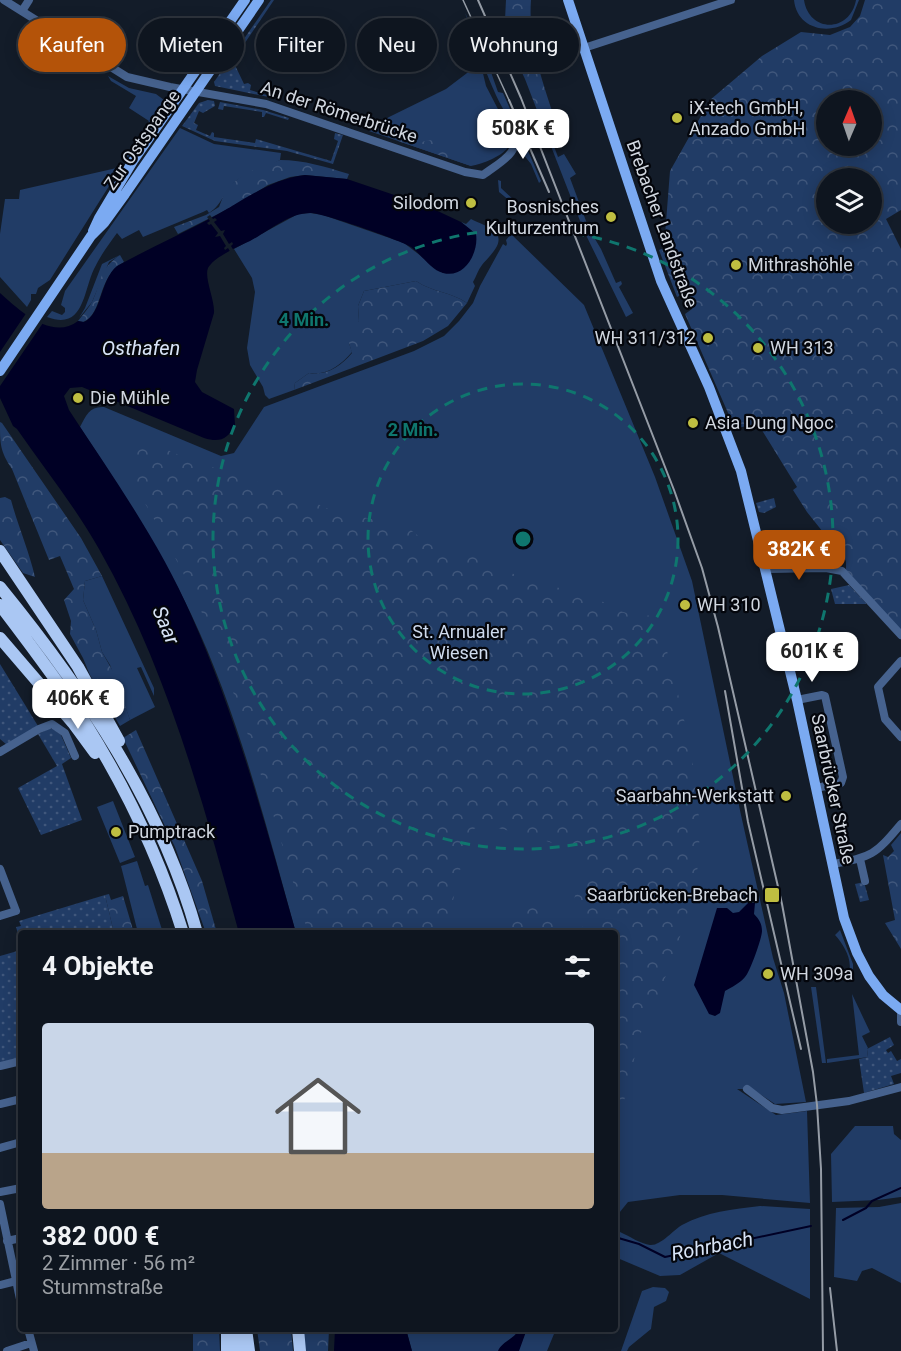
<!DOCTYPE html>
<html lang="de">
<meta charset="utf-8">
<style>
:root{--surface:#0e151f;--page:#171e28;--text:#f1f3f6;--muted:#9b9fa4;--line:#2e343d;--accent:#b45309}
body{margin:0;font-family:Roboto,sans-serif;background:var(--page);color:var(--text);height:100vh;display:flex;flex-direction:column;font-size:22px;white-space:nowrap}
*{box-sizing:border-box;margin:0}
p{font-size:20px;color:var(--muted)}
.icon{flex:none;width:33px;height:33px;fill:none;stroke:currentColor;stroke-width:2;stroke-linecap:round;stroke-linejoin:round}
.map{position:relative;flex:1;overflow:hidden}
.sheet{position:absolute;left:18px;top:930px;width:600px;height:402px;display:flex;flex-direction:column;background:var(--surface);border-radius:6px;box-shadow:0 3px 15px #0003,0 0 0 2px var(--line)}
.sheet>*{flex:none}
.hud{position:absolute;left:18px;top:18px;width:600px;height:54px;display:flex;gap:12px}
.needle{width:39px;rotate:2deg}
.buttons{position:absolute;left:816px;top:90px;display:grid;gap:12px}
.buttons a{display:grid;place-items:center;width:66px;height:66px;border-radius:50%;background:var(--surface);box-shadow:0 3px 15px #0003,0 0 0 2px var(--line);font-size:30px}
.price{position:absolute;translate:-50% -51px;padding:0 14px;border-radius:12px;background:#fff;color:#222;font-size:20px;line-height:39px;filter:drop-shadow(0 2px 3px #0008)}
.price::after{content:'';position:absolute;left:50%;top:36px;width:18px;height:14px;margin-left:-9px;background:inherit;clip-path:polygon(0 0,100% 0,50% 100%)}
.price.selected{background:var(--accent);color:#fff}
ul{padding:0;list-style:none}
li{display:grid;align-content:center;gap:12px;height:318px;padding:0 24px}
li span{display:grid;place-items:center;height:186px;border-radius:6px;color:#555}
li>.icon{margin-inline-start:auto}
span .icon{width:108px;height:108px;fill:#fffc;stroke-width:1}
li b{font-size:26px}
h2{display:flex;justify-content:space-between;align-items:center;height:72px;padding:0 24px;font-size:26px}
.tag{padding:0 21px;border-radius:27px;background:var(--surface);box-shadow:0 3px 15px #0003,0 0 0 2px var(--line);font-size:21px;line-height:54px}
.tag.selected{background:var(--accent);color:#fff}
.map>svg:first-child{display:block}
</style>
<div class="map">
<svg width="901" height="1351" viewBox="0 0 901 1351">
<defs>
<pattern id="forest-crowns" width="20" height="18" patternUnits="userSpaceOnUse" patternTransform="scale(1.5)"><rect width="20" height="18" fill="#213c66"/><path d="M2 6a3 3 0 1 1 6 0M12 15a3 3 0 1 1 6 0" fill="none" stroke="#40577c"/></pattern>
<pattern id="garden-dots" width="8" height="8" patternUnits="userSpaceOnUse" patternTransform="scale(1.5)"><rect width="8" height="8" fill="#213c66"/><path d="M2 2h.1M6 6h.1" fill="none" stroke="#40577c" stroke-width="1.8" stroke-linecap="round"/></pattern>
</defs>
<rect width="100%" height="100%" fill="#131c29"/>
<path fill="#213c66" d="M794,0H804C809,33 850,33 856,0H859L851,20C831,36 797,30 794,0Z
M465,13L487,57L486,58L498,92L503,93L519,129C496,112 476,41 465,13Z
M481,65L486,86L512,136C514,152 485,164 471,166L369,131L389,117L446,89L471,70Z
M108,76L129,88L156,94L164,100L130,156L126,157L149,121L129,108L136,96L111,81Z
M543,117L558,157L564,154L576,174L570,178L589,229L601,249L616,283L621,281L622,284L619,287L633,313L626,317L584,231L540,118Z
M180,128L214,144L281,153L280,160C266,168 249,170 236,181C223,192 223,204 209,213L207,210L203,212L143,237L139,230L122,239L117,233C109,244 100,256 94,269C83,292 84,331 47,317L52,311L62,315L65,312V308L61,305L65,291Z
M519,130L541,181L539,183L531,164L519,149Z
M121,167L50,280L38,288L36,294H31V300L27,307L0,277V234L5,199H19L20,190Z
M498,180L501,181V188L517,203L515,205L499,192Z
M310,213L323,215L404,243L443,273L476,234L461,222L466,224L471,219C478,223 492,227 496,233C505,244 488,257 482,265C478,270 476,277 473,282L475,286L467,303C451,292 432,292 416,281L364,291L358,306L359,321L349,343L352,352C341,365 327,376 309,373L295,383L294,390L269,399L265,395L263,387L250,365L247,348L255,292L252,278L234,249L298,214Z
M511,234L584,305L655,477L692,581L741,815L773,958L784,993L806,1102L775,1104L752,1089H737L776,1115L807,1111L810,1203L722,1195H680L628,1202L615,1218V933H296C266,826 239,715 191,614C159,547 120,488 80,427C86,415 90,406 104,407L221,456L234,453L264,407L414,351L444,336L459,321L473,303L480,286L503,244L506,246L507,244L506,240Z
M120,255L109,262L92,302L79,318L85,308L102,264Z
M102,576L154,688V696L141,667L137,668L155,707L130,720L110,665L102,652L96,630L83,600L85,581Z
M113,801L135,857L120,863L97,807Z
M137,861L145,886L148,885L163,933H138L121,866Z
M840,930L853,964V978L848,975C854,961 844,945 835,935Z
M811,987H816L826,1063H822Z
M852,994L870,1032L862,1036L868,1048L867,1049L868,1057L827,1063V1059L859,1055Z
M855,1126H893L894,1134L901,1140V1197L878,1200L832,1202L831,1154Z
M901,1203V1283L872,1268L862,1271L857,1281L834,1277L836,1208L879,1207Z
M760,1206L810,1209V1299L719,1253L680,1275L660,1276L615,1257V1238L620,1232C629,1236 641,1244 650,1245C661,1246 673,1230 682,1225C706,1212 733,1209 760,1206Z
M653,1287L665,1288L669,1292L666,1301L654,1307L651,1329L629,1347L627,1351H621L642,1291Z
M406,1329H556L547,1351H412Z"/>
<path fill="url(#forest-crowns)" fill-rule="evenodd" d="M506,0H531C528,41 541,76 553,114L540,118L525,79L496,18L505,20Z
M865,0H901V210L886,219L901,249V631L846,570V561L807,512L793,490L797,487L760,427L748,431L746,426L735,429L685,314L692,309L685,293L677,297L659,250L664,248L670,171L710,100L762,56L801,32L830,35L850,27L860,16ZM826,100H872V146H826ZM826,178H872V224H826Z
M414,138L422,142C441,135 463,149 471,166L398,141Z
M280,160C304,160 326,167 349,174L347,179L305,175L290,177L268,185L234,206L178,234L174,227L206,215L219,207L226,189L244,174Z
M120,255L124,262C96,277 104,314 83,322L78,321C83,314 89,308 93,300C102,280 99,269 120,255Z
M416,281C432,292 451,292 467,303L448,326L423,341L294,390L295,383L309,373C327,376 341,366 352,353L349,343V330L359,321L358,306L364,291Z
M0,422L2,423L81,538L102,576L85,581L83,600L96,630L102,652L115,675L130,720L120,726L90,675L83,658L70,634L71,621L64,600L74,589L60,556L49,560L12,469C0,451 0,444 0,422Z
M138,444L161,447L190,460L310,499L323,507L340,512L407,527L417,535L443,549L475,557L518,576L597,599L623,612L636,615L658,616C679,700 716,815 691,901C682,932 671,965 658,995C654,1005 648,1014 644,1024C632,1056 631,1092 615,1123V933H578L584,925C568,897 574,899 586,871C584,865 583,860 577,855C563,842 503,830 482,824L469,832L447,926L455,933H308C276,825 247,717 202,613C183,569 158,526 134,484L140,471L132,450L134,445Z
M5,497L11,500C18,526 29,551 35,577L23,573L0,540V498Z
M136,730L202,881L217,933H206L175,847L123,738Z
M901,833V949L885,923L895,920L883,855L888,857L894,851L891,845Z
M109,894L111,900L123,896L134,933H114L105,895Z
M533,903L568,933H485C504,930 514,907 533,903Z
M193,1329H219L220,1351H193Z
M257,1329H291L293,1351H260Z
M303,1329H329L328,1351H304Z"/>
<path fill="url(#garden-dots)" d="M271,0H274L236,56L237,58L233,61L244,84L248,83L251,85L250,90L273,97L275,94L278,95V99L215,86L214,82Z
M208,100L214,101L215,106L203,113L199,111L194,123L198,125L196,130L210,136L212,132L214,133V137L255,143L256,139L331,161L338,141L334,139L335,133L343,135L333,164L287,151L215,141L182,126L199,103Z
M220,102L263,110L289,118L288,120L266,113L264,117H262V112L224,106L223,110L218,109Z
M774,498L776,507L764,513L759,512L756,503Z
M849,585L866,603V604H835L831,589Z
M0,664L38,726L7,745L0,739Z
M48,729H53L61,735L71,758L62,764L82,820L41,835L18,788L57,766L38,734Z
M864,882L869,900L860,902L855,884Z
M105,895L114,933H21V944L16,927L21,926L19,921Z
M21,950V1057L0,1063V956Z
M890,1037L894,1045L886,1050L888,1053L891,1051L897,1061L901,1059V1073L891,1076L894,1084L864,1093L859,1059L868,1057L867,1049Z"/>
<path fill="#000025" d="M305,175L347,179L427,206L461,222L476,234C479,252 465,279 443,273C431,270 421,254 411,247C400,240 325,214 312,213C290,212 269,231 250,241C239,246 214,257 208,268C204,278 215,300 214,313L197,370L195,382L202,392L234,409L235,425C228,439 220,443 204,438L82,387L70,388L64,396L69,410C113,477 160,543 192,617C237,719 266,826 296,933H239C203,802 167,669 99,549C76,508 44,468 17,429L13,426L0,398V293C19,310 52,341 78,321L84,322C102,314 100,280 117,266C148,249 181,234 213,217C243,201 270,179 305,175Z
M748,903H755L754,914C759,919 762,924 762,931C762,938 750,972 745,977C740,983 732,987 725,991L720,1013L715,1016L709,1014L694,985L717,908H727L733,913L739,912Z
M335,1329H406L412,1351H334Z
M519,1329H527L519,1351H498C502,1341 515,1339 519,1329Z"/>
<path fill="#131c29" d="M210,215L213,219L215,218L217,220L214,222L221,231L225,230L223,234L229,244L232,242L233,244L231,246L234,251L231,253L228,248L225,250L224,248L226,246L220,236L215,237L218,233L211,224L209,225L207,223L210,221L207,217Z
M27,312L45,320L0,386V352Z"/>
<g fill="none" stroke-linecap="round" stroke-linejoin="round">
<path stroke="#000025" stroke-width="2" d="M843,1220L866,1208L872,1201L901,1188
M615,1237L639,1244L665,1257L811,1226"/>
<path stroke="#46628e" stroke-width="8" d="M4,0L127,77L170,87L266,104L465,172L483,175C500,162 524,152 512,128
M22,11L29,0
M584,48L731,0
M766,569L826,568L842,571L901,635
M901,661L878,687L885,719L901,737
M797,700L822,695L825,696L843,777L841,783L816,788
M0,752L39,729L52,724L65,733L75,756
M860,859L865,881
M833,864C873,856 874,856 901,824
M0,869L16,911L0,916
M901,1015V1022
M0,1066L21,1061
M747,1089L772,1108L782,1110L849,1101L901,1087
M0,1104L21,1099
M0,1148L21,1142
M0,1192L21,1188
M0,1204L21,1304
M7,1241L21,1238
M0,1285L16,1281
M28,1329L34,1351
M7,1351L31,1343"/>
<path stroke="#7baaf2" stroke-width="10" d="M568,0L661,281L709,387L741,471L797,700L844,918L857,953L869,976L883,995L901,1010
M93,231L99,218L133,161L245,0
M0,371L91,236L104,223L125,194L259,0"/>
<path stroke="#aac7f3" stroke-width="12" d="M0,551L78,667L119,741
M0,587C84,690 161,804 197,933
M0,605C29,643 58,681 84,721C125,786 160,859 183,933
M0,638L73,723L95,753
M234,1329L237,1351
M246,1329L249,1351
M298,1329L300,1351
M227,1351V1329"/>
<path stroke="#959ca6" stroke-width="1.5" d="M463,0L509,100"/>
<path stroke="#959ca6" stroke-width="2" d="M478,0L521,98L674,490L702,568L718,627L782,904L813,1072L817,1105L821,1169L823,1351
M509,100L549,192
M725,691L748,822L801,1049
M830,1288L837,1351"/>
</g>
<g fill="none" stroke="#0f766e" stroke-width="3" stroke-dasharray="10 8">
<circle cx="523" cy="539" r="155"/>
<circle cx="523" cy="539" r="310"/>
</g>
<g fill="#bfbe41" stroke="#04060c" stroke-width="2">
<circle cx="677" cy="118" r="6"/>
<circle cx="471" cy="203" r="6"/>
<circle cx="611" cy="217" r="6"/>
<circle cx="736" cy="265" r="6"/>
<circle cx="708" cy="338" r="6"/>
<circle cx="758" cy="348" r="6"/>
<circle cx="78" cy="398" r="6"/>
<circle cx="693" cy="423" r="6"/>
<circle cx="685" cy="605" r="6"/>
<circle cx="786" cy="796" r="6"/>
<circle cx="116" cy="832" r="6"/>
<rect x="764" y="887" width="16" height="16" rx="3"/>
<circle cx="768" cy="974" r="6"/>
</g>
<g text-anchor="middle" stroke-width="4.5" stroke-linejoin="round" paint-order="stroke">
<g font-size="18" fill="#d1d7e0" stroke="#04060c" text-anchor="start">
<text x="689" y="114">iX-tech GmbH,<tspan x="689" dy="21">Anzado GmbH</tspan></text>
<text x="459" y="209" text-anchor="end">Silodom</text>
<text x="599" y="213" text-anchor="end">Bosnisches<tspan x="599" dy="21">Kulturzentrum</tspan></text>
<text x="748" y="271">Mithrashöhle</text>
<text x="696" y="344" text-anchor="end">WH 311/312</text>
<text x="770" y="354">WH 313</text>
<text x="90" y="404">Die Mühle</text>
<text x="705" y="429">Asia Dung Ngoc</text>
<text x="697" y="611">WH 310</text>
<text x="774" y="802" text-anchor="end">Saarbahn-Werkstatt</text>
<text x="128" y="838">Pumptrack</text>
<text x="758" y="901" text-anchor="end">Saarbrücken-Brebach</text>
<text x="780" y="980">WH 309a</text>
</g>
<g font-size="18" fill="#d1d7e0" stroke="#04060c">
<text transform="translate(339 112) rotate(18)" y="6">An der Römerbrücke</text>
<text transform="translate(142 140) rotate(-55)" y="6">Zur Ostspange</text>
<text transform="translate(662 224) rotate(70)" y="6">Brebacher Landstraße</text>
<text transform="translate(833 789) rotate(78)" y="6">Saarbrücker Straße</text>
</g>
<g font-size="18" fill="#cfdbee" stroke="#04060c">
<text x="459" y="638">St. Arnualer<tspan x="459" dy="21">Wiesen</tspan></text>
</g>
<g font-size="20" font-style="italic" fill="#d8e4f7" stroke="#04060c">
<text x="141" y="355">Osthafen</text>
<text transform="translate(166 625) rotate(67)" y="7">Saar</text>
<text transform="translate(712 1246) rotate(-11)" y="7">Rohrbach</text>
</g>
</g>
<circle cx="523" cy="539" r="9" fill="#0f766e" stroke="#04060c" stroke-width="3"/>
<g font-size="18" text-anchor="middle" font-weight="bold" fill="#0f766e" stroke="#04060c" stroke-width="4.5" stroke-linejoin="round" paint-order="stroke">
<text x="304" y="326">4 Min.</text>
<text x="413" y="436">2 Min.</text>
</g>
</svg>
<div class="buttons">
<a><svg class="needle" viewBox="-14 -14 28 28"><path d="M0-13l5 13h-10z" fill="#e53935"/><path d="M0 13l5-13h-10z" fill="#9b9fa4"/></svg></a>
<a><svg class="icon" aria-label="layers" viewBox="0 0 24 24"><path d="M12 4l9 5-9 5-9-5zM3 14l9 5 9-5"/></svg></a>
</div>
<b class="price" style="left:523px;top:160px">508K €</b>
<b class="price selected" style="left:799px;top:581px">382K €</b>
<b class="price" style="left:812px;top:683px">601K €</b>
<b class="price" style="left:78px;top:730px">406K €</b>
<div class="hud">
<a class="tag selected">Kaufen</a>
<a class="tag">Mieten</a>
<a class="tag">Filter</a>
<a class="tag">Neu</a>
<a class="tag">Wohnung</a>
</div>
<section class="sheet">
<h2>4 Objekte<svg class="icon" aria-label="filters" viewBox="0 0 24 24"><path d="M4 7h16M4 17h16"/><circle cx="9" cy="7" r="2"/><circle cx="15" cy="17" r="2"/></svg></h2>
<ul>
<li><span style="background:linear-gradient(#c9d6e8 70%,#b9a48a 0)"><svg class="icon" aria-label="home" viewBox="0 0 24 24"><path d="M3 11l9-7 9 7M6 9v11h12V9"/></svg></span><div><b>382 000 €</b><p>2 Zimmer · 56 m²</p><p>Stummstraße</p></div></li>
</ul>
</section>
</div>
